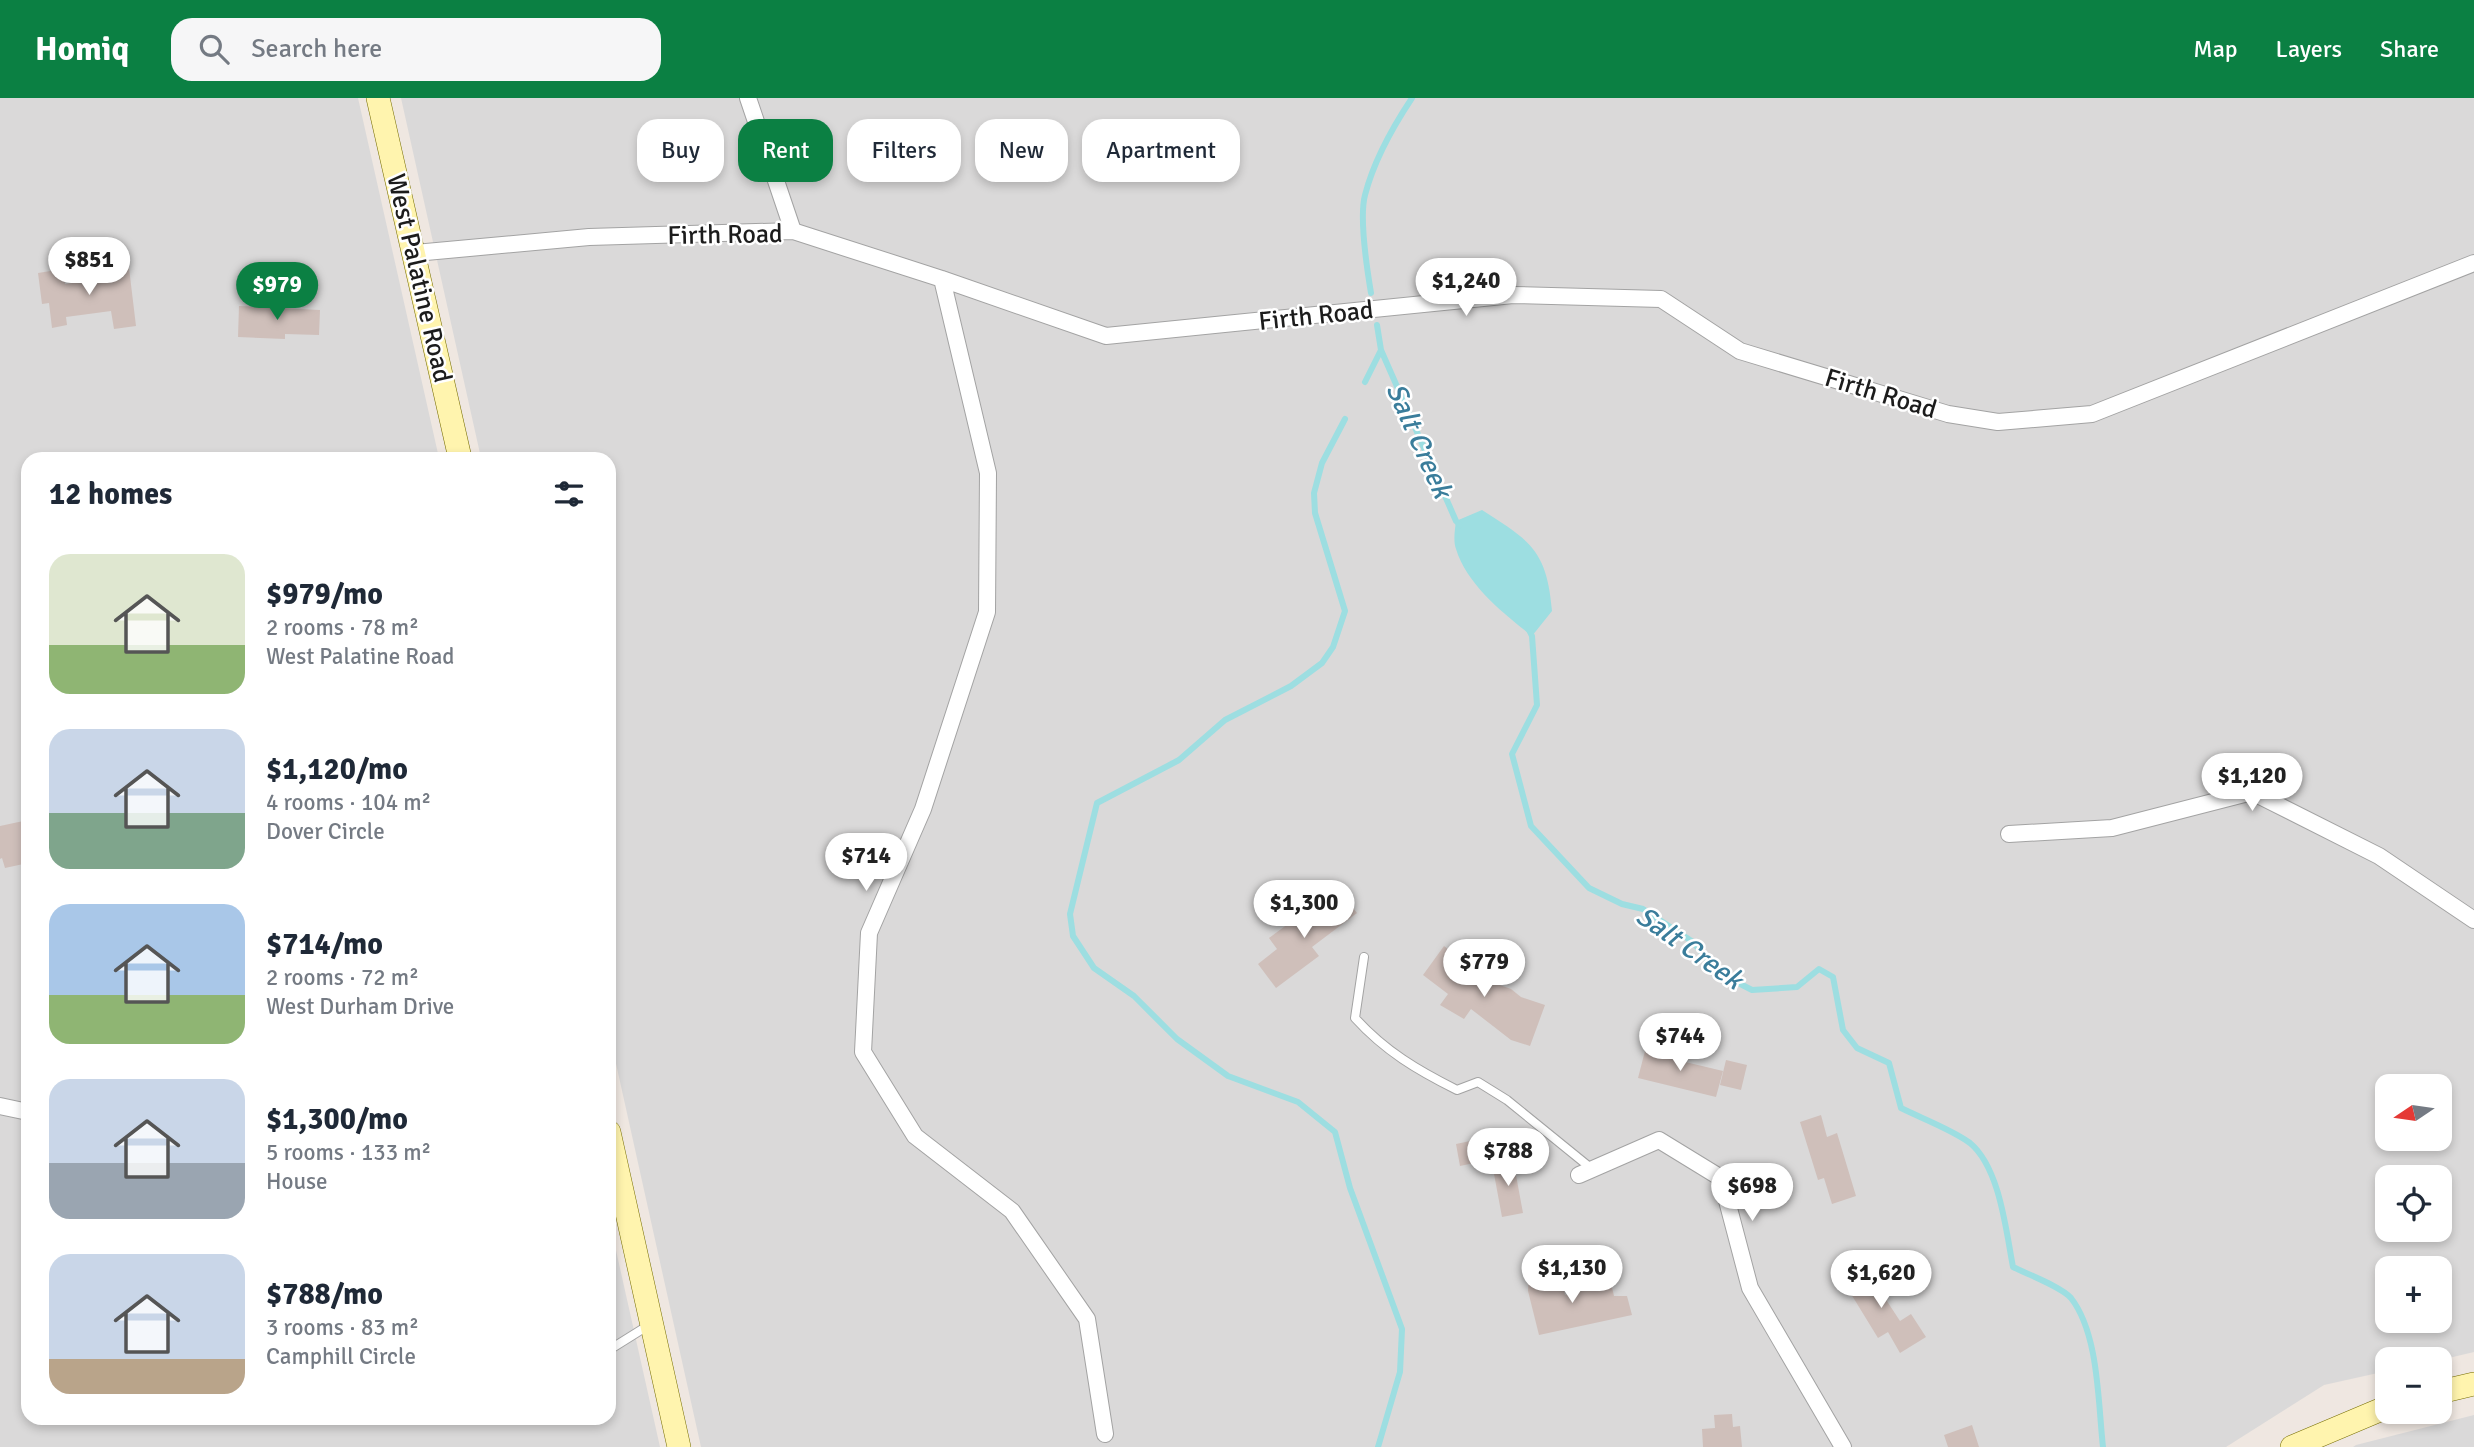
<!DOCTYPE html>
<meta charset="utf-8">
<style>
:root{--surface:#fff;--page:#f6f6f7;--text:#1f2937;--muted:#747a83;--accent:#0b8043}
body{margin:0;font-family:Signika,sans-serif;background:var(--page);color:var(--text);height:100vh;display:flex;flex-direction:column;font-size:26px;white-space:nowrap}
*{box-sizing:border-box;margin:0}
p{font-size:23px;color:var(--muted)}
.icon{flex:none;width:38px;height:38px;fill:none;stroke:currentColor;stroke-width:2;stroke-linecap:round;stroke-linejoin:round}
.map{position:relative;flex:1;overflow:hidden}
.panel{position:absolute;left:21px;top:354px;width:595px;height:973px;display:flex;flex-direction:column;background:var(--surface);border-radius:21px;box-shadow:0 4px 10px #0003}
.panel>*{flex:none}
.hud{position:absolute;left:637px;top:21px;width:665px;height:63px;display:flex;gap:14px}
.needle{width:46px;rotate:257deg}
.buttons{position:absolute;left:2375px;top:976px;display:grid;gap:14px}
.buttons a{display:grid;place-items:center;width:77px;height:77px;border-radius:14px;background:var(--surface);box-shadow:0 4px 10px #0003;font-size:35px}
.price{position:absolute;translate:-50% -60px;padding:0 16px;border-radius:24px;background:#fff;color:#222;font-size:23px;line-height:46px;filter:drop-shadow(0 2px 4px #0008)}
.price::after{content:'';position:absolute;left:50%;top:42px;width:21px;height:16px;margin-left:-10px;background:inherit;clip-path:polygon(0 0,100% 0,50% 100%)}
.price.on{background:var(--accent);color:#fff}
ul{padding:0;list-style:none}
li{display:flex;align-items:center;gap:21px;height:175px;padding:0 28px}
li span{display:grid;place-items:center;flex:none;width:196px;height:140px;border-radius:21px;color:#555}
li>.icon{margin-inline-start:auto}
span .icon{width:84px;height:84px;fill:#fffc;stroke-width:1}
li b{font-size:30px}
h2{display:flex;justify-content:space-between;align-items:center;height:84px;padding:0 28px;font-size:30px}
.tag{padding:0 24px;border-radius:21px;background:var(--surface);box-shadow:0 4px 10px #0003;font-size:24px;line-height:63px}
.tag.on{background:var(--accent);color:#fff}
header{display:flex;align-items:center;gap:42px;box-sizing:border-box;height:98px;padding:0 35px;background:var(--accent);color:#fff}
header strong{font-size:33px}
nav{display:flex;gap:38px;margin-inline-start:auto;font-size:24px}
.search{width:490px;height:63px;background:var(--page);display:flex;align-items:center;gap:18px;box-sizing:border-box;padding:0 24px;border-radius:21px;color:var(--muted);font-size:26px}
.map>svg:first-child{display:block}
</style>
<header>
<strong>Homiq</strong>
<div class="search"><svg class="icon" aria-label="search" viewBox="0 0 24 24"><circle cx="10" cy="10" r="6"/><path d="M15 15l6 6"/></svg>Search here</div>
<nav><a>Map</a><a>Layers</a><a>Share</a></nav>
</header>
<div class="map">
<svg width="2474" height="1349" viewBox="0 0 2474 1349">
<rect width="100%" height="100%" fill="#efe7e1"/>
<path fill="#dad9d9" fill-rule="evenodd" d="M0,0H358L439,360H28V1320H609V1121L660,1349H0Z
M401,0H2474V1254L2440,1262H2387V1273L2324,1287L2226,1349H701L609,934V360H481ZM2387,989H2440V1041H2387ZM2387,1080H2440V1132H2387ZM2387,1171H2440V1223H2387Z
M2474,1317V1349H2353L2356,1347Z"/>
<path fill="#9ddee1" d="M1482,412C1531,443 1547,453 1552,513L1532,538C1504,516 1467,487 1456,451C1453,443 1455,431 1456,423Z"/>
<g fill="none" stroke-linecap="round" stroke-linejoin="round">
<path stroke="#9ddee1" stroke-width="6" d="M1371,195C1367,171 1359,120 1365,97C1374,62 1392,30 1412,0
M1377,227L1381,252L1456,423L1460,427
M1365,284L1381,252
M1345,321L1322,365L1314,395L1315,415L1345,513L1333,549L1322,565L1291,588L1225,622L1179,662L1097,705L1070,816L1073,838L1094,870L1134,898L1177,941L1228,978L1298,1004L1335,1034L1350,1090L1402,1231L1400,1274L1378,1349
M1529,532L1532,538L1537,607L1512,656L1531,728L1589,790L1622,806L1643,811L1693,844L1719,875L1752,892L1797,889L1819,871L1833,879L1843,932L1857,950L1889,965L1901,1010C1921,1020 1953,1032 1970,1045C2000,1070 2006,1133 2013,1169C2027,1176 2062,1189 2071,1200C2099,1236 2098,1305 2103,1349"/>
</g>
<path fill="#cfbfba" d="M129,170L136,228L114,231L111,213L66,219L67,227L52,230L49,205L42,206L38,175L63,171L65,186L101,181L100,174Z
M239,208L320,212L319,237L285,236V241L238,239Z
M28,722V765L5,770L2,760L0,761V728Z
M1342,796L1357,815L1312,849L1319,858L1276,890L1258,866L1277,851L1269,840L1311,809L1315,815Z
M1444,848L1462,862L1460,868L1474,878L1511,891L1521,899L1545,907L1530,948L1511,942L1471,911L1464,921L1440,907L1448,896L1423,877Z
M1666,952L1683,956L1681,963L1723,973L1716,999L1638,980L1645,953L1664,957Z
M1726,962L1747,967L1741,992L1720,987Z
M1821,1017L1827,1039L1837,1035L1856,1098L1832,1106L1824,1080L1818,1082L1800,1024Z
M1489,1039L1493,1061L1460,1068L1456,1046Z
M1513,1061L1523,1115L1502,1119L1492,1065Z
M1862,1165L1900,1223L1911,1216L1926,1239L1900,1255L1888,1234L1878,1240L1840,1178Z
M1529,1173L1552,1175V1187H1563L1565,1197L1611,1185L1614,1198H1627L1632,1217L1539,1237L1528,1193Z
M1732,1316L1733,1329L1740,1328L1742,1349H1703L1702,1331L1715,1330L1714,1317Z
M1972,1327L1979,1349H1948L1944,1337Z"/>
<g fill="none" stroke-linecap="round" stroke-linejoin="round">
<g stroke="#a3a3a3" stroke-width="10">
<path id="lane" d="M1364,859L1355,920C1385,953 1417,972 1457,992L1478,984L1507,1002L1592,1071
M609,1252L649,1227"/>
</g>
<g stroke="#a3a3a3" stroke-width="18">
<path id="street" d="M748,0L793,133
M415,155L589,139L793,133L942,181L1106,238L1513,197L1661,201L1740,253L1948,316L1998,324L2092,316L2474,165
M942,181L988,375L987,514L923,711L869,835L863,954L915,1038L1012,1113L1087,1221L1105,1336
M2009,736L2112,730L2252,694L2379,758L2474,822
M0,1008L28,1014
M1579,1077L1659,1042L1721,1080L1750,1190L1843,1349"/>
</g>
<g stroke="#766d00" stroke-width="24">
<path id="secondary" d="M378,0L460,360
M609,1034L679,1349
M2440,1294L2474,1286
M2292,1349L2387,1309"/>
</g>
<use href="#lane" stroke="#fff" stroke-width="8"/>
<use href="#street" stroke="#fff" stroke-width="16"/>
<use href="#secondary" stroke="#fff4ae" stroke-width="23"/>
</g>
<g text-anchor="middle" stroke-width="5" stroke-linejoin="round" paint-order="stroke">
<g font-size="26" fill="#1c1c1c" stroke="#fff">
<text transform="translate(725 136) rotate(-1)" y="9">Firth Road</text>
<text transform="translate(420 180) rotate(77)" y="9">West Palatine Road</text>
<text transform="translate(1316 217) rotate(-6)" y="9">Firth Road</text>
<text transform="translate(1881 295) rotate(17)" y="9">Firth Road</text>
</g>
<g font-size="28" font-style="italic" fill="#3a7d9b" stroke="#fff">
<text transform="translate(1420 342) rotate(66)" y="10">Salt Creek</text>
<text transform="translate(1690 849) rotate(35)" y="10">Salt Creek</text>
</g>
</g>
</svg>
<div class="buttons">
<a><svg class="needle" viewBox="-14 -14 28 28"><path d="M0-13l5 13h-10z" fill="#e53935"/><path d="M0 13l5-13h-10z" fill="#747a83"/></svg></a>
<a><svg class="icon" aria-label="locate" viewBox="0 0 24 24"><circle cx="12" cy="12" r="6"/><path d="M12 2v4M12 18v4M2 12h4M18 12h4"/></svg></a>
<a>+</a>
<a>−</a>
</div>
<b class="price" style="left:89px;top:199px">$851</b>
<b class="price" style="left:1466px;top:220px">$1,240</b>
<b class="price on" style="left:277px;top:224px">$979</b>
<b class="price" style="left:2252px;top:715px">$1,120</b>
<b class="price" style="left:866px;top:795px">$714</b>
<b class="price" style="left:1304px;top:842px">$1,300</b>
<b class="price" style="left:1484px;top:901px">$779</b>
<b class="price" style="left:1680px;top:975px">$744</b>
<b class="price" style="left:1508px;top:1090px">$788</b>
<b class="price" style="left:1752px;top:1125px">$698</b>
<b class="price" style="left:1572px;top:1207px">$1,130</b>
<b class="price" style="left:1881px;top:1212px">$1,620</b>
<div class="hud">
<a class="tag">Buy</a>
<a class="tag on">Rent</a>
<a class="tag">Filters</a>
<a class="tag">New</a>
<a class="tag">Apartment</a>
</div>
<section class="panel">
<h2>12 homes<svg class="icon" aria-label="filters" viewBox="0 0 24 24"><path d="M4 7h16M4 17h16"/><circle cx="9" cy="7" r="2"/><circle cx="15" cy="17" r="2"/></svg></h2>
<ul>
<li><span style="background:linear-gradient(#dfe7d0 65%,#8fb573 0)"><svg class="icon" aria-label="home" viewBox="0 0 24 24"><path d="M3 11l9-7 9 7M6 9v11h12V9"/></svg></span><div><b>$979/mo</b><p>2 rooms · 78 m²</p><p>West Palatine Road</p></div></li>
<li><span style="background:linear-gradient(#c9d6e8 60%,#7fa58c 0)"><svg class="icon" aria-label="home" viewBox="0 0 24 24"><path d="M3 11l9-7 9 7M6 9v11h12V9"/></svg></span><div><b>$1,120/mo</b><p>4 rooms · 104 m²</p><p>Dover Circle</p></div></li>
<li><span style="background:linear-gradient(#a9c7e8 65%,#8fb573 0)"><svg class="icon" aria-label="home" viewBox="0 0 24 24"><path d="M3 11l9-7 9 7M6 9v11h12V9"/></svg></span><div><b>$714/mo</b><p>2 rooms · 72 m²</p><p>West Durham Drive</p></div></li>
<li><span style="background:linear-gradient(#c9d6e8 60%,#9aa5b1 0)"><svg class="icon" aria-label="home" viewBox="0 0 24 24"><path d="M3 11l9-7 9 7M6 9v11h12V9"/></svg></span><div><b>$1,300/mo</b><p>5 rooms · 133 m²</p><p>House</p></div></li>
<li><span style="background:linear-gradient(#c9d6e8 75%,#b9a48a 0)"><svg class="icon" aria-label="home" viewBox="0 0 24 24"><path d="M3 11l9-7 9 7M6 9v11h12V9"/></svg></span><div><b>$788/mo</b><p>3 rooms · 83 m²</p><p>Camphill Circle</p></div></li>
</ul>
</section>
</div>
